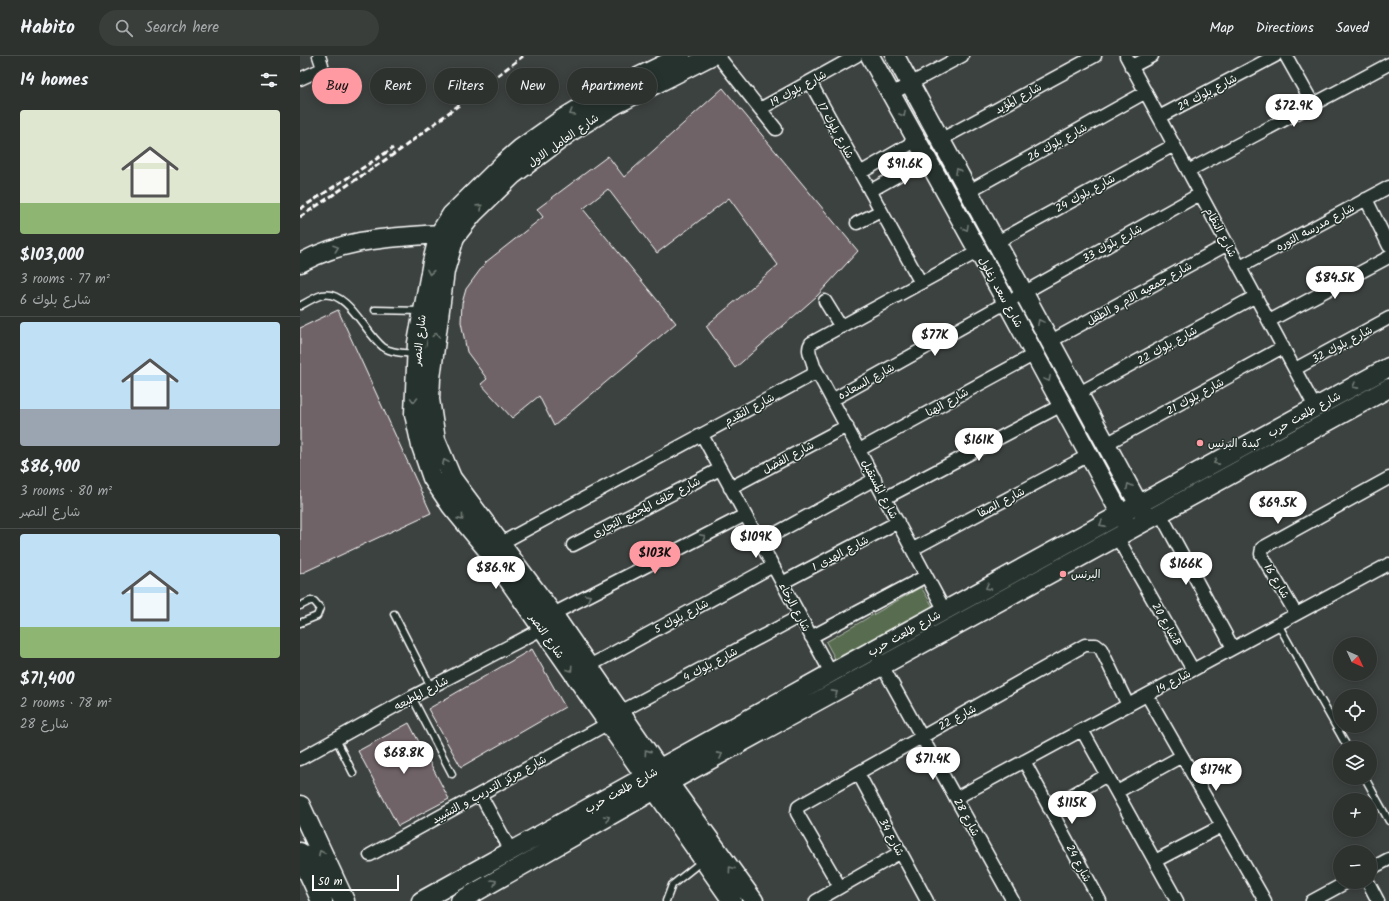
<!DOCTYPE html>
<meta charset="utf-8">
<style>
:root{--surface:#2d322f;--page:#393e3b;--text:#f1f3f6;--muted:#a7aaaa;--line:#484d4b;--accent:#ff9aa2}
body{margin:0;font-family:Kalam,"Playpen Sans Arabic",sans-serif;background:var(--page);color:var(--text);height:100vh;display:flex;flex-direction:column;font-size:15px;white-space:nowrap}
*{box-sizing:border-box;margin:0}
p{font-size:13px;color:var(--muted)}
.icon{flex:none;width:22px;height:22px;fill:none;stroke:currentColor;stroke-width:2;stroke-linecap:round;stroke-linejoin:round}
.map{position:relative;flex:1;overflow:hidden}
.sheet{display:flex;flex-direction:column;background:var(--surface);width:300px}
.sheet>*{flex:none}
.guide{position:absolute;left:12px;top:12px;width:380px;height:36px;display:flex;gap:8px}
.needle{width:26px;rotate:134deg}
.controls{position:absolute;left:1033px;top:581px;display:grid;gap:8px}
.controls a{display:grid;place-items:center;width:44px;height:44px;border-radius:50%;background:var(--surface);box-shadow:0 2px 10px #0003,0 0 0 1px var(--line);font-size:20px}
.scale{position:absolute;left:12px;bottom:10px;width:87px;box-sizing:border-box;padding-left:4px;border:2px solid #fff;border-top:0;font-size:11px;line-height:14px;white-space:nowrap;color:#fff;-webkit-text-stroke:3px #26332d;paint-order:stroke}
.price{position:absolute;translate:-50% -34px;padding:0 9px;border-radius:14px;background:#fff;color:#222;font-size:13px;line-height:26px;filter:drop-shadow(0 1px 2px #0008)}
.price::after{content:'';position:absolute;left:50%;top:24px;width:12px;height:9px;margin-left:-6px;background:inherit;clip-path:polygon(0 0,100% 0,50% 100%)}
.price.selected{background:var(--accent);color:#111}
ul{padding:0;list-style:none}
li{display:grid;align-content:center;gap:8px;height:212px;padding:0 20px}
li+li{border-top:1px solid var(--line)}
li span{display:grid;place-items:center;height:124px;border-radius:4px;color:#555}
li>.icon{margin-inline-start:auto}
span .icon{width:72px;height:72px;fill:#fffc;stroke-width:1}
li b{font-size:17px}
h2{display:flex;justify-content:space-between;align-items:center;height:48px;padding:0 20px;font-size:17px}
.pill{padding:0 14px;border-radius:18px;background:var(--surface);box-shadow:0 2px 10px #0003,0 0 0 1px var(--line);font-size:14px;line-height:36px}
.pill.selected{background:var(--accent);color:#111}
header{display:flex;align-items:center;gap:24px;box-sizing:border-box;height:56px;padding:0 20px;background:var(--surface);border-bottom:1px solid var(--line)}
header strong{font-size:19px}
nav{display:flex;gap:22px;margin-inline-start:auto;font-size:14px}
.search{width:280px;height:36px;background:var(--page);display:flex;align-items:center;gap:10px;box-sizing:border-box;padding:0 14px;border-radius:22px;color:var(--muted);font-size:15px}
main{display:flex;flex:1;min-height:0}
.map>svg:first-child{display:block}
</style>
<header>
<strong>Habito</strong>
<div class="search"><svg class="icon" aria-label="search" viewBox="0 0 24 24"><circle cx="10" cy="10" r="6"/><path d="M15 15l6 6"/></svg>Search here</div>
<nav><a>Map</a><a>Directions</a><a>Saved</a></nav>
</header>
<main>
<section class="sheet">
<h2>14 homes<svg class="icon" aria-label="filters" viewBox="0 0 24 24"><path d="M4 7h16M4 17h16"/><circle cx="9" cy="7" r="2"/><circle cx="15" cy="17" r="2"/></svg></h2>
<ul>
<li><span style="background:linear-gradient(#dfe7d0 75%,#8fb573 0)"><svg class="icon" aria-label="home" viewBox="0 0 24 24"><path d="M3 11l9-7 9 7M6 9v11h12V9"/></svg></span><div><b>$103,000</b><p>3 rooms · 77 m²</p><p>شارع بلوك 6</p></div></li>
<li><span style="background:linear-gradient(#bfe0f5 70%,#9aa5b1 0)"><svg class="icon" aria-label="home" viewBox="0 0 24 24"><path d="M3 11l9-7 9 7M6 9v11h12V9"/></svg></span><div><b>$86,900</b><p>3 rooms · 80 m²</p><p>شارع النصر</p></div></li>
<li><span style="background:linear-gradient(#bfe0f5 75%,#8fb573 0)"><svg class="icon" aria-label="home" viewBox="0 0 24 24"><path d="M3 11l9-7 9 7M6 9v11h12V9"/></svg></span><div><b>$71,400</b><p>2 rooms · 78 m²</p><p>شارع 28</p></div></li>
</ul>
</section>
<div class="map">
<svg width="1089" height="845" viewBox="0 0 1089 845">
<rect width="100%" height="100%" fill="#3c423f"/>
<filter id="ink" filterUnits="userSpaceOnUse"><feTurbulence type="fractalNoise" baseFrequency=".025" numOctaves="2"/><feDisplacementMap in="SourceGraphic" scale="8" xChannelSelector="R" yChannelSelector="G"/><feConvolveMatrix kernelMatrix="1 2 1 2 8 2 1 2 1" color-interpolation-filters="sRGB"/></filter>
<g filter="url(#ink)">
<path fill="#596d50" stroke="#acb6a8" d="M621,531L635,554L538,608L526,586Z"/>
<path fill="#706468" stroke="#fff" d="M423,32L558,195L517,240L435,312L406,270L478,209L429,142L357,197L308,133L283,153L376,267L254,370L239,340L212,362L181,328L187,323L167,296L161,266L162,247L166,233L186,206L243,161L237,153L308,100L324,121Z
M38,254L131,457L0,518V272Z
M232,593L265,651L161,711L128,653Z
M109,667L149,743L98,770L58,695Z"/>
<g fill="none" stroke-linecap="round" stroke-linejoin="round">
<g stroke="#fff" stroke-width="9">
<path id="lane" d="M0,250C7,246 15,241 22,239C48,234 65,277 83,291C91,297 105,297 115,298
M75,254L121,255
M0,550L10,545H14L20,552L17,560L0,567
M94,558L131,631
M978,568L1048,692
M112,641L152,718
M36,683L53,717
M1065,722L1089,765
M366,845L372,829L402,805"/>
</g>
<g stroke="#fff" stroke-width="15">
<path id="street" d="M418,0L476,73
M826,0L1015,351
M986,0L1013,48
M831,11L852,0
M0,23L22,13V9L19,0
M510,26L621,227
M591,38L662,0
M460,53L556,0
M859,61L975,0
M640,84L795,0
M888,115L1089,8
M560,117L617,84
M570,135L627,103
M669,135L846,36
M1066,143L1089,190
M557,167L581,155
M697,186L874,89
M940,211L1089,131
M525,245L541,271
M969,265L1089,201
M751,285L928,188
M515,312L645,555
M995,313L1089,262
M779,337L956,240
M532,344L900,138
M402,379L531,617
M806,388L983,291
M559,394L735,298
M430,432L547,370
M585,442L762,349
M860,457L933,592
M817,481L893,614
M460,486L575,423
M273,489L420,413
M194,491L510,320L513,318C518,307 504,297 511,287L679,195
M613,493L789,399
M482,527L598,466
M253,558L445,459
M996,558L961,498L962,492L1089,422
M511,581L626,520
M579,604L713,845
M289,610L473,510
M847,639L965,845
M320,656L500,560
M782,674L877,845
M0,703L112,641L242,573
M724,705L800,845
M558,717L627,845
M817,736L882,700
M180,738L211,795
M656,742L1089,508
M749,752L807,719
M70,799L307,668
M855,805L922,770
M1070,813L1089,803
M1068,826L1078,845
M540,831L497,757L498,751L501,749L785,589H796L801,593L828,649
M516,845L601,796
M1012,845L1047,826"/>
</g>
<g stroke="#fff" stroke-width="21">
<path id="secondary" d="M381,0L303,38L262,63L221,92L205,106L151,159L139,178L132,206L117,287L114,358L121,390L132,422L151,450L188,495L432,845
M411,0L315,49L272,75L213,119L173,158L155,181L145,215L131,322L130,343L136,384L152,422L253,558L369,727L454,845
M570,0L707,247L826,468
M595,0L844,458
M0,207C48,182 86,182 139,178L150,180
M121,845L531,617L1089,311
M160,845L355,734L1089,332"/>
</g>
<g stroke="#fff" stroke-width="23">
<path id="primary" d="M0,750L44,845
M0,797L22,845"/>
</g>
<use href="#lane" stroke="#26332d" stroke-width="6"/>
<use href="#street" stroke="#26332d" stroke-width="12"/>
<use href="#secondary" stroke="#26332d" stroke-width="18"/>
<use href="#primary" stroke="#26332d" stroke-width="20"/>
<path stroke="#fff" stroke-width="3" stroke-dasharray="6 3" stroke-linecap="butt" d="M0,153L93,92
M0,161L100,94L223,0"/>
</g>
<defs><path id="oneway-chevron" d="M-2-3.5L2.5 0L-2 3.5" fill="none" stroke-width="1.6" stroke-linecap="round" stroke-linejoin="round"/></defs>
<g stroke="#727a76">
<use href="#oneway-chevron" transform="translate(272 57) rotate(149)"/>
<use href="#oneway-chevron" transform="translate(603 58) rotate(61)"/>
<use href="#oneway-chevron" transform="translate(658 115) rotate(-120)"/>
<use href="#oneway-chevron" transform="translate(180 151) rotate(-44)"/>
<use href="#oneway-chevron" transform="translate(666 172) rotate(61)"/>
<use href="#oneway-chevron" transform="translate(36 192) rotate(-19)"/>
<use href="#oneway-chevron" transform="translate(130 216) rotate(100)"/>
<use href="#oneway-chevron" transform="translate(740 266) rotate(-118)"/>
<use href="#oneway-chevron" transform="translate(136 279) rotate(-82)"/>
<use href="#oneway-chevron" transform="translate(748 323) rotate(62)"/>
<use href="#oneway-chevron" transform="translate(1055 330) rotate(151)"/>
<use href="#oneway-chevron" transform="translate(114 344) rotate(91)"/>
<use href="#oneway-chevron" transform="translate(145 406) rotate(-114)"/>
<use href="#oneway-chevron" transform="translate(916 406) rotate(151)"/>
<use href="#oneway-chevron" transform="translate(829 430) rotate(-118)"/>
<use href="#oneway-chevron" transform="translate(161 462) rotate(51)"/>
<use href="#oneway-chevron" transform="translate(802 468) rotate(151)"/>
<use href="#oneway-chevron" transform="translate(403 481) rotate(-27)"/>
<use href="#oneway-chevron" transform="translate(688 531) rotate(151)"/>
<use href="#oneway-chevron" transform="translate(288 541) rotate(-27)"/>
<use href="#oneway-chevron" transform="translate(270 613) rotate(56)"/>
<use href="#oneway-chevron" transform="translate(535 637) rotate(-29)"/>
<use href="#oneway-chevron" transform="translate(347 696) rotate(-125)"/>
<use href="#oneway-chevron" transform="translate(420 699) rotate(-29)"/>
<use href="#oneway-chevron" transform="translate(307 762) rotate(-30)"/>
<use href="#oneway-chevron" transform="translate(21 797) rotate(-114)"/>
<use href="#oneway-chevron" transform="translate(431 813) rotate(-126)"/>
<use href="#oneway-chevron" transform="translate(194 826) rotate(-30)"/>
</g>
</g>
<g fill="#ff9aa2" stroke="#26332d" stroke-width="1.5">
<circle cx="900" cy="387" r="4"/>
<circle cx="763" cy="518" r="4"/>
</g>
<g text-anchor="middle" stroke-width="3" stroke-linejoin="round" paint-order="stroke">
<g font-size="11" fill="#fff" stroke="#26332d">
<text transform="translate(498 32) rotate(-29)" y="4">شارع بلوك 19</text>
<text transform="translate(907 36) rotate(-28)" y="4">شارع بلوك 29</text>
<text transform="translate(718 42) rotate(-29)" y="4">شارع المؤيد</text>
<text transform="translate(536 74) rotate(61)" y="4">شارع بلوك 17</text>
<text transform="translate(263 84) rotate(-35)" y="4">شارع العامل الاول</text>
<text transform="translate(757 86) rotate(-29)" y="4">شارع بلوك 26</text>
<text transform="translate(785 137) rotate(-29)" y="4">شارع بلوك 24</text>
<text transform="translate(1015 171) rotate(-28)" y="4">شارع مدرسه الثوره</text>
<text transform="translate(921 176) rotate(62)" y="4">شارع النظام</text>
<text transform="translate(812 187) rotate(-29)" y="4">شارع بلوك 33</text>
<text transform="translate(701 236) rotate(61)" y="4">شارع سعد زغلول</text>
<text transform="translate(839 237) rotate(-29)" y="4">شارع جمعيه الام و الطفل</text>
<text transform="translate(119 284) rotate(-84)" y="4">شارع النصر</text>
<text transform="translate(1042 288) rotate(-28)" y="4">شارع بلوك 32</text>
<text transform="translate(867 289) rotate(-29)" y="4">شارع بلوك 22</text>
<text transform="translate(566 325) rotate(-29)" y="4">شارع السعاده</text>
<text transform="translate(895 340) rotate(-29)" y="4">شارع بلوك 21</text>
<text transform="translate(647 346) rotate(-29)" y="4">شارع الهنا</text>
<text transform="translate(449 353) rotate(-28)" y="4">شارع التقدم</text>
<text transform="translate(1004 358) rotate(-29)" y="4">شارع طلعت حرب</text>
<text transform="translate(488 401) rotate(-28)" y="4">شارع الفضل</text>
<text transform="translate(580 433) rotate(62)" y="4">شارع المستقبل</text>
<text transform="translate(701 446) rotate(-28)" y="4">شارع الصفا</text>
<text transform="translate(346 451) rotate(-27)" y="4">شارع خلف المجمع التجارى</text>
<text transform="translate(540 497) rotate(-28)" y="4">شارع الهدى 1</text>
<text transform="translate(977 525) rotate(59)" y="4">شارع 16</text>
<text transform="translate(495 551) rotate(62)" y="4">شارع الرخاء</text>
<text transform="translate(381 560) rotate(-28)" y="4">شارع بلوك 5</text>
<text transform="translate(867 568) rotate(60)" y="4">شارع 20B</text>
<text transform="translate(604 577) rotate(-29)" y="4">شارع طلعت حرب</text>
<text transform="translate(247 580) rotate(55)" y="4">شارع النصر</text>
<text transform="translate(410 608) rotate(-28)" y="4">شارع بلوك 4</text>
<text transform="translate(873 625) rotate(-28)" y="4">شارع 14</text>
<text transform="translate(121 637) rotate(-28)" y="4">شارع المطبعه</text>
<text transform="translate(657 661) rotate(-29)" y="4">شارع 22</text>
<text transform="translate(189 733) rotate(-29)" y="4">شارع مركز التدريب و التشييد</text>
<text transform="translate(321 734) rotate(-29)" y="4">شارع طلعت حرب</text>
<text transform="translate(667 761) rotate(61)" y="4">شارع 28</text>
<text transform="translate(592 781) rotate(62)" y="4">شارع 34</text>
<text transform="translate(779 807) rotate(62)" y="4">شارع 24</text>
</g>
<g font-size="11" fill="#fff" stroke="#26332d" text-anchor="start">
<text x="908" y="391">كبدة البرنس</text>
<text x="771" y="522">البرنس</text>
</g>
</g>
</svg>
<div class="controls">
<a><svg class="needle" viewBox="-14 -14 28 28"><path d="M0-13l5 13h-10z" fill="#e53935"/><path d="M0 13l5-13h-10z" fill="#a7aaaa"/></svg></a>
<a><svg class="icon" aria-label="locate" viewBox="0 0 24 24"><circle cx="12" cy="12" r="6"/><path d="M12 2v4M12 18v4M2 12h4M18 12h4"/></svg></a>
<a><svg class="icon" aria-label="layers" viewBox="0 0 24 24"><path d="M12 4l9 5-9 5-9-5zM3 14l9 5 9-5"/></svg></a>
<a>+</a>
<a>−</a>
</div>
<div class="scale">50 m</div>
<b class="price" style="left:994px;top:72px">$72.9K</b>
<b class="price" style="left:605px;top:130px">$91.6K</b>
<b class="price" style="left:1035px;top:244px">$84.5K</b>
<b class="price" style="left:635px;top:301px">$77K</b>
<b class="price" style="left:679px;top:406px">$161K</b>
<b class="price" style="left:978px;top:469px">$69.5K</b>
<b class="price" style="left:456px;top:503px">$109K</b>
<b class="price selected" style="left:355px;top:519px">$103K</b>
<b class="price" style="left:886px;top:530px">$166K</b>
<b class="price" style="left:196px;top:534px">$86.9K</b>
<b class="price" style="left:104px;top:719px">$68.8K</b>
<b class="price" style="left:633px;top:725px">$71.4K</b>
<b class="price" style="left:916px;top:736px">$174K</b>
<b class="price" style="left:772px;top:769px">$115K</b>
<div class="guide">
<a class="pill selected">Buy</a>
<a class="pill">Rent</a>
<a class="pill">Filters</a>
<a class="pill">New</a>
<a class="pill">Apartment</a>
</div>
</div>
</main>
